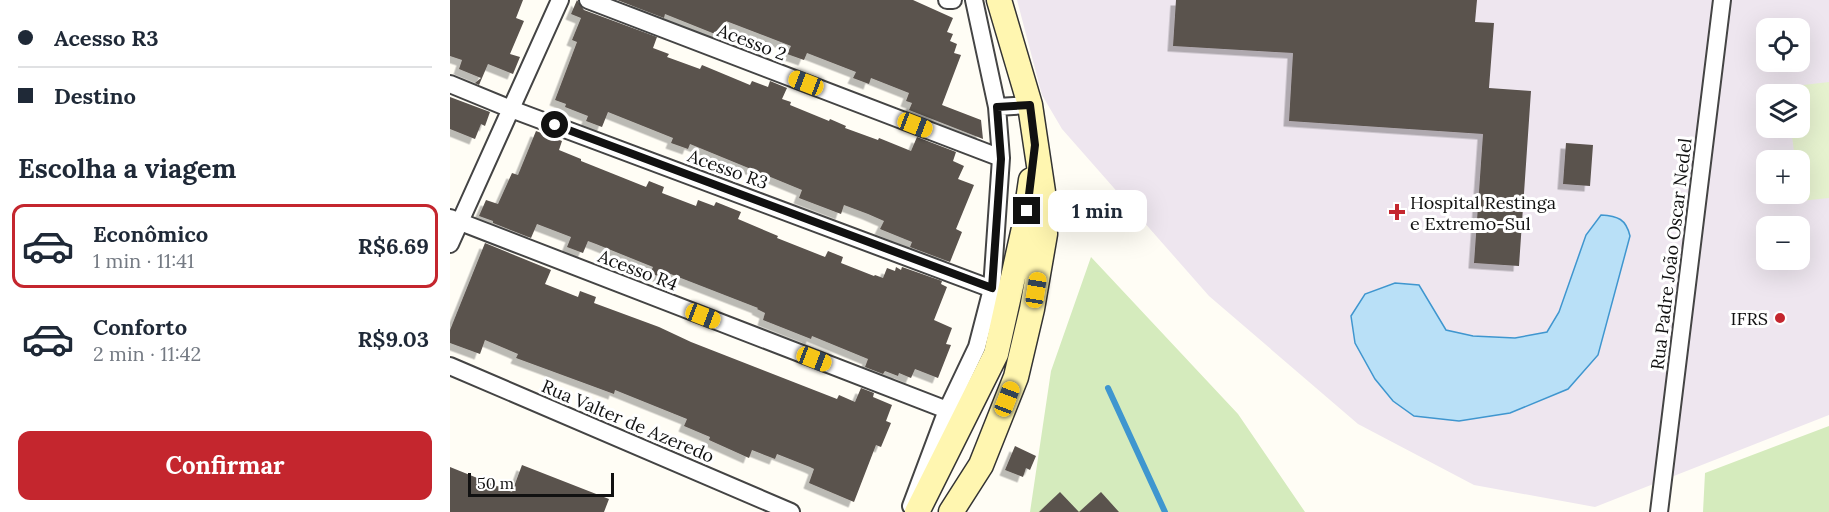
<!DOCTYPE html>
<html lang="pt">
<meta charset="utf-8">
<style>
body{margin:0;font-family:Lora,serif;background:#f6f6f7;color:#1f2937;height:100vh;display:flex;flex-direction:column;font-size:22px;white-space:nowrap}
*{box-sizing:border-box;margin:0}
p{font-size:20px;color:#747a83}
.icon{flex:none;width:33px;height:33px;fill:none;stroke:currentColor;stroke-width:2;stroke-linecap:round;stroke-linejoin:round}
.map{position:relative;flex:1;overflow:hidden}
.details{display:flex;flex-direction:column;background:#fff;width:450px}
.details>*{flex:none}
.top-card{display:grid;align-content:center;height:132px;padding:0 18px;background:#fff}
.tools{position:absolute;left:1306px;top:18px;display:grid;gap:12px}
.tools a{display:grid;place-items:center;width:54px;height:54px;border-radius:12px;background:#fff;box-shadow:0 6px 24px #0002;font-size:30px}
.scale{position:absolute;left:18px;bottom:15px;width:146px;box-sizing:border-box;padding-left:6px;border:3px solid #111;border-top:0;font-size:16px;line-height:21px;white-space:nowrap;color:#111;-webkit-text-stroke:4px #fff;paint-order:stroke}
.end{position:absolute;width:27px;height:27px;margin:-14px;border:8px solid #111;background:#fff;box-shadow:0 0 0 3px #fff}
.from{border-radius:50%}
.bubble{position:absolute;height:42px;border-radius:12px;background:#fff;box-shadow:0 6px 24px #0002;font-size:20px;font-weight:700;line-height:42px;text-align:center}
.car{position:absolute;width:18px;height:36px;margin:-18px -9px;border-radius:8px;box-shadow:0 0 4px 2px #0007;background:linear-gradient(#f5c518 24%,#345 0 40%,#f5c518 0 76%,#345 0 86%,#f5c518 0)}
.top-card b{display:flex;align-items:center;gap:21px;height:57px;font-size:22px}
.top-card b+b{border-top:2px solid #e0e1e3}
.top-card i{width:15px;height:15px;background:#1f2937}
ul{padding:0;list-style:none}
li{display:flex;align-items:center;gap:18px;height:84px;margin:0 12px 9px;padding:0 6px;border:3px solid transparent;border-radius:12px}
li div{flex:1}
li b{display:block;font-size:22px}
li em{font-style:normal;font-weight:700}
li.selected{border-color:#c4262e}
li>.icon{width:54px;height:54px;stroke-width:1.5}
h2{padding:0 18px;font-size:27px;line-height:72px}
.button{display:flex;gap:12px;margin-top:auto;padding:12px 18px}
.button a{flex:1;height:69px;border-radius:12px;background:#c4262e;color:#fff;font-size:24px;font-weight:700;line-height:69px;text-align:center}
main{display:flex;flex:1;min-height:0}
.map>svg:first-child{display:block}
.industrial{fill:#eee6ef;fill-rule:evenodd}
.green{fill:#d5ebbd}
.pitch{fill:#e6f2cf}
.water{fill:#b9e0f7;stroke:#3f96cf;stroke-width:1.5}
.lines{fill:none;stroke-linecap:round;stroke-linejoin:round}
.stream{stroke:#3f96cf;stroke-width:6}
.building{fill:#5a524d;filter:url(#shadow)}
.minor-casing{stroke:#444;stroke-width:20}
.secondary-casing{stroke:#333;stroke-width:27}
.minor{stroke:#fff;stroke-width:16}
.secondary{stroke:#fff6b0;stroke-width:24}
.route{stroke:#111;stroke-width:8}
.poi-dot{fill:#c4262e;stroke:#fff;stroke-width:2}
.labels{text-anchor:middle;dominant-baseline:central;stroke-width:6;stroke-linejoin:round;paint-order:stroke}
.street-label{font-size:18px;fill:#111;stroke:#fff}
.poi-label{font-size:18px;fill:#111;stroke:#fff;text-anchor:start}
</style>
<main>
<section class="details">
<div class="top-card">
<b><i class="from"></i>Acesso R3</b>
<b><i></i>Destino</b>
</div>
<h2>Escolha a viagem</h2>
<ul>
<li class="selected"><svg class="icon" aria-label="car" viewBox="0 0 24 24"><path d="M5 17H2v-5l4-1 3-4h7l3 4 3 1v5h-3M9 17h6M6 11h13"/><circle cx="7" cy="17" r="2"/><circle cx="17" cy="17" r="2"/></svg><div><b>Econômico</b><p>1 min · 11:41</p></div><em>R$6.69</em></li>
<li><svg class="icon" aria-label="car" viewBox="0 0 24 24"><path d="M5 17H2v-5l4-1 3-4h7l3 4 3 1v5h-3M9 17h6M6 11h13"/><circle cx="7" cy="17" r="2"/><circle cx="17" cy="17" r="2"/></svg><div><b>Conforto</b><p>2 min · 11:42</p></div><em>R$9.03</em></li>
</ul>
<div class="button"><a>Confirmar</a></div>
</section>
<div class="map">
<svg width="1379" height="512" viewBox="0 0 1379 512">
<defs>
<filter id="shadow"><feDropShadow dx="-5.5" dy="5.5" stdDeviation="0" flood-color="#0004"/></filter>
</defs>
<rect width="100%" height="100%" fill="#fffdf5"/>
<path class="industrial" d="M567 0H1379V415L1145 507 1024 485 908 424 759 296 612 129 592 95ZM1317 28H1350V62H1317ZM1317 94H1350V128H1317ZM1317 160H1350V194H1317ZM1317 226H1350V260H1317Z"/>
<path class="green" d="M641 257 788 414 855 512H580L601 371Z
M1379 426V512H1253L1255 473Z"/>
<path class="pitch" d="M1379 82V198L1350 201V160H1345L1341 128H1350V94H1337L1336 87Z"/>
<path class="water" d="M1151 215C1168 216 1176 219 1180 236L1148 355 1118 389 1060 413 1009 421 964 416 943 401 925 379 905 343 901 316 915 294 945 283 969 285 996 330 1023 336 1065 338 1097 332 1109 312 1136 235Z"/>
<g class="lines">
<path class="stream" d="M658 388 715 512"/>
</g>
<path class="building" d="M0 0H73L66 18 74 21 60 54 70 57 63 74 38 64 29 85 25 83 31 78 9 69 12 60 0 56Z
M127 0 134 10 207 37 203 48 219 54 217 57 250 69 252 65 300 85 302 81 318 87 320 81 337 88 332 99 341 102 340 105 379 121 380 119 396 126 395 128 428 140 429 138 461 151 467 137 506 152 503 161 514 166 508 179 524 185 506 229 512 232 500 262 460 247 462 242 430 229 434 221 418 214 394 205 391 214 349 198 352 190 240 144 238 149 221 143 223 138 158 112 152 127 136 121 138 116 115 107 116 104 105 100 127 42 122 40 131 18 121 14Z
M167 0H463L503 18 497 32 503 34 500 41 507 44 504 53 511 55 492 105 531 120 533 139 459 110 462 103 456 101 459 93 421 78 419 84 403 78 406 72 357 53 354 60 337 54 341 46 276 21 270 36 215 14 214 18Z
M726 0H1027L1025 22 1044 23 1039 88 1081 91 1069 266 1024 263 1033 134 839 121 843 53 723 46Z
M0 97 40 112 35 126 31 124 25 139 0 129Z
M86 131 112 141 109 150 131 159V161L196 187 199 181 214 187 212 193 246 206 248 200 264 206 266 202 291 212 288 219 328 236 327 238 375 257 378 251 393 257 391 263 424 276 425 275 433 278 437 268 445 271 446 267 451 270 452 267 492 281 491 284 497 287 484 320 502 328 496 344 501 345 488 378 465 369 461 378 449 373 448 376 435 371 433 374 415 367 418 359 362 336 361 339 313 320 315 313 307 309 308 308 218 273 216 279 200 273 203 267 146 244 138 241 133 253 117 247 121 237 87 224 81 238 43 223V221L29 216 36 200 48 204 62 173 68 175Z
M1116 143 1143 145 1140 186 1113 184Z
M35 243 101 270 95 284 128 297 130 291 146 297 144 303 209 327 241 342 387 399 389 395 405 402 411 388 424 393 423 397 442 405 436 421 441 423 431 447 426 445 404 502 359 483 364 469 360 467 327 454 325 459 302 450 299 458 259 440 260 437 234 426 237 419 165 390 164 394 66 358 68 354 35 340 30 354 0 343V330Z
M565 446 586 456 580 470 576 468 573 477 555 470Z
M72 465 159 499 154 512H0V467L62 492Z
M610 492 629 512 651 492 669 512H589Z"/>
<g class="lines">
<defs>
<path id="minor" d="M138 0 551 158
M497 0H503
M0 84 61 109 542 289
M547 107 580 105
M0 218 497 410
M0 244 110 0
M0 366 341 512
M461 506 497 410 527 347 542 289 551 158 547 107 524 0
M1209 512 1272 0"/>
<path id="secondary" d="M467 512 546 354 574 228 581 180
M501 512 531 465 566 377 582 309 595 234 593 192 580 105 549 0"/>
</defs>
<use href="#minor" class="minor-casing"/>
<use href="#secondary" class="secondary-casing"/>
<use href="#minor" class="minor"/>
<use href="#secondary" class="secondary"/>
</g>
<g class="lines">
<path class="route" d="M105 125 542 288 551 159 547 107 580 105 585 145 577 211"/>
</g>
<g class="poi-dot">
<path d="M944 203h6v6h6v6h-6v6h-6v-6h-6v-6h6z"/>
<circle cx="1330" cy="318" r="6"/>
</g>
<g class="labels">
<g class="street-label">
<text transform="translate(302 42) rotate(21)">Acesso 2</text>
<text transform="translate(278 169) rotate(20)">Acesso R3</text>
<text transform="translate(1221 254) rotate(-83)">Rua Padre João Oscar Nedel</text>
<text transform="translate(188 270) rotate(21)">Acesso R4</text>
<text transform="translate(178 421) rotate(23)">Rua Valter de Azeredo</text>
</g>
<g class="poi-label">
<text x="960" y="202">Hospital Restinga<tspan x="960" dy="21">e Extremo-Sul</tspan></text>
<text x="1318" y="318" text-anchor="end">IFRS</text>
</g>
</g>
</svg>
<div class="tools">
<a><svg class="icon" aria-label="locate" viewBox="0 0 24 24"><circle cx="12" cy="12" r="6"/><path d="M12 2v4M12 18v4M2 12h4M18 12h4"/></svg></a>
<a><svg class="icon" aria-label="layers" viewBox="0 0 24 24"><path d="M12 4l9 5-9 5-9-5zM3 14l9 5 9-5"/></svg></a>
<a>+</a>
<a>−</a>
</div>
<div class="scale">50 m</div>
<i class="end from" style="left:105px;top:125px"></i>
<i class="end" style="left:577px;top:211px"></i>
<div class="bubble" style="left:598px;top:190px;width:99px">1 min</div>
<i class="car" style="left:356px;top:83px;rotate:291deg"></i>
<i class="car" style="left:465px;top:125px;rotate:111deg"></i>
<i class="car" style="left:586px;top:290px;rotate:9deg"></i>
<i class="car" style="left:253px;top:316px;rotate:111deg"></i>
<i class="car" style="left:364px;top:359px;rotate:111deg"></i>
<i class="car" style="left:557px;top:399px;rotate:21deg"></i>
</div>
</main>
